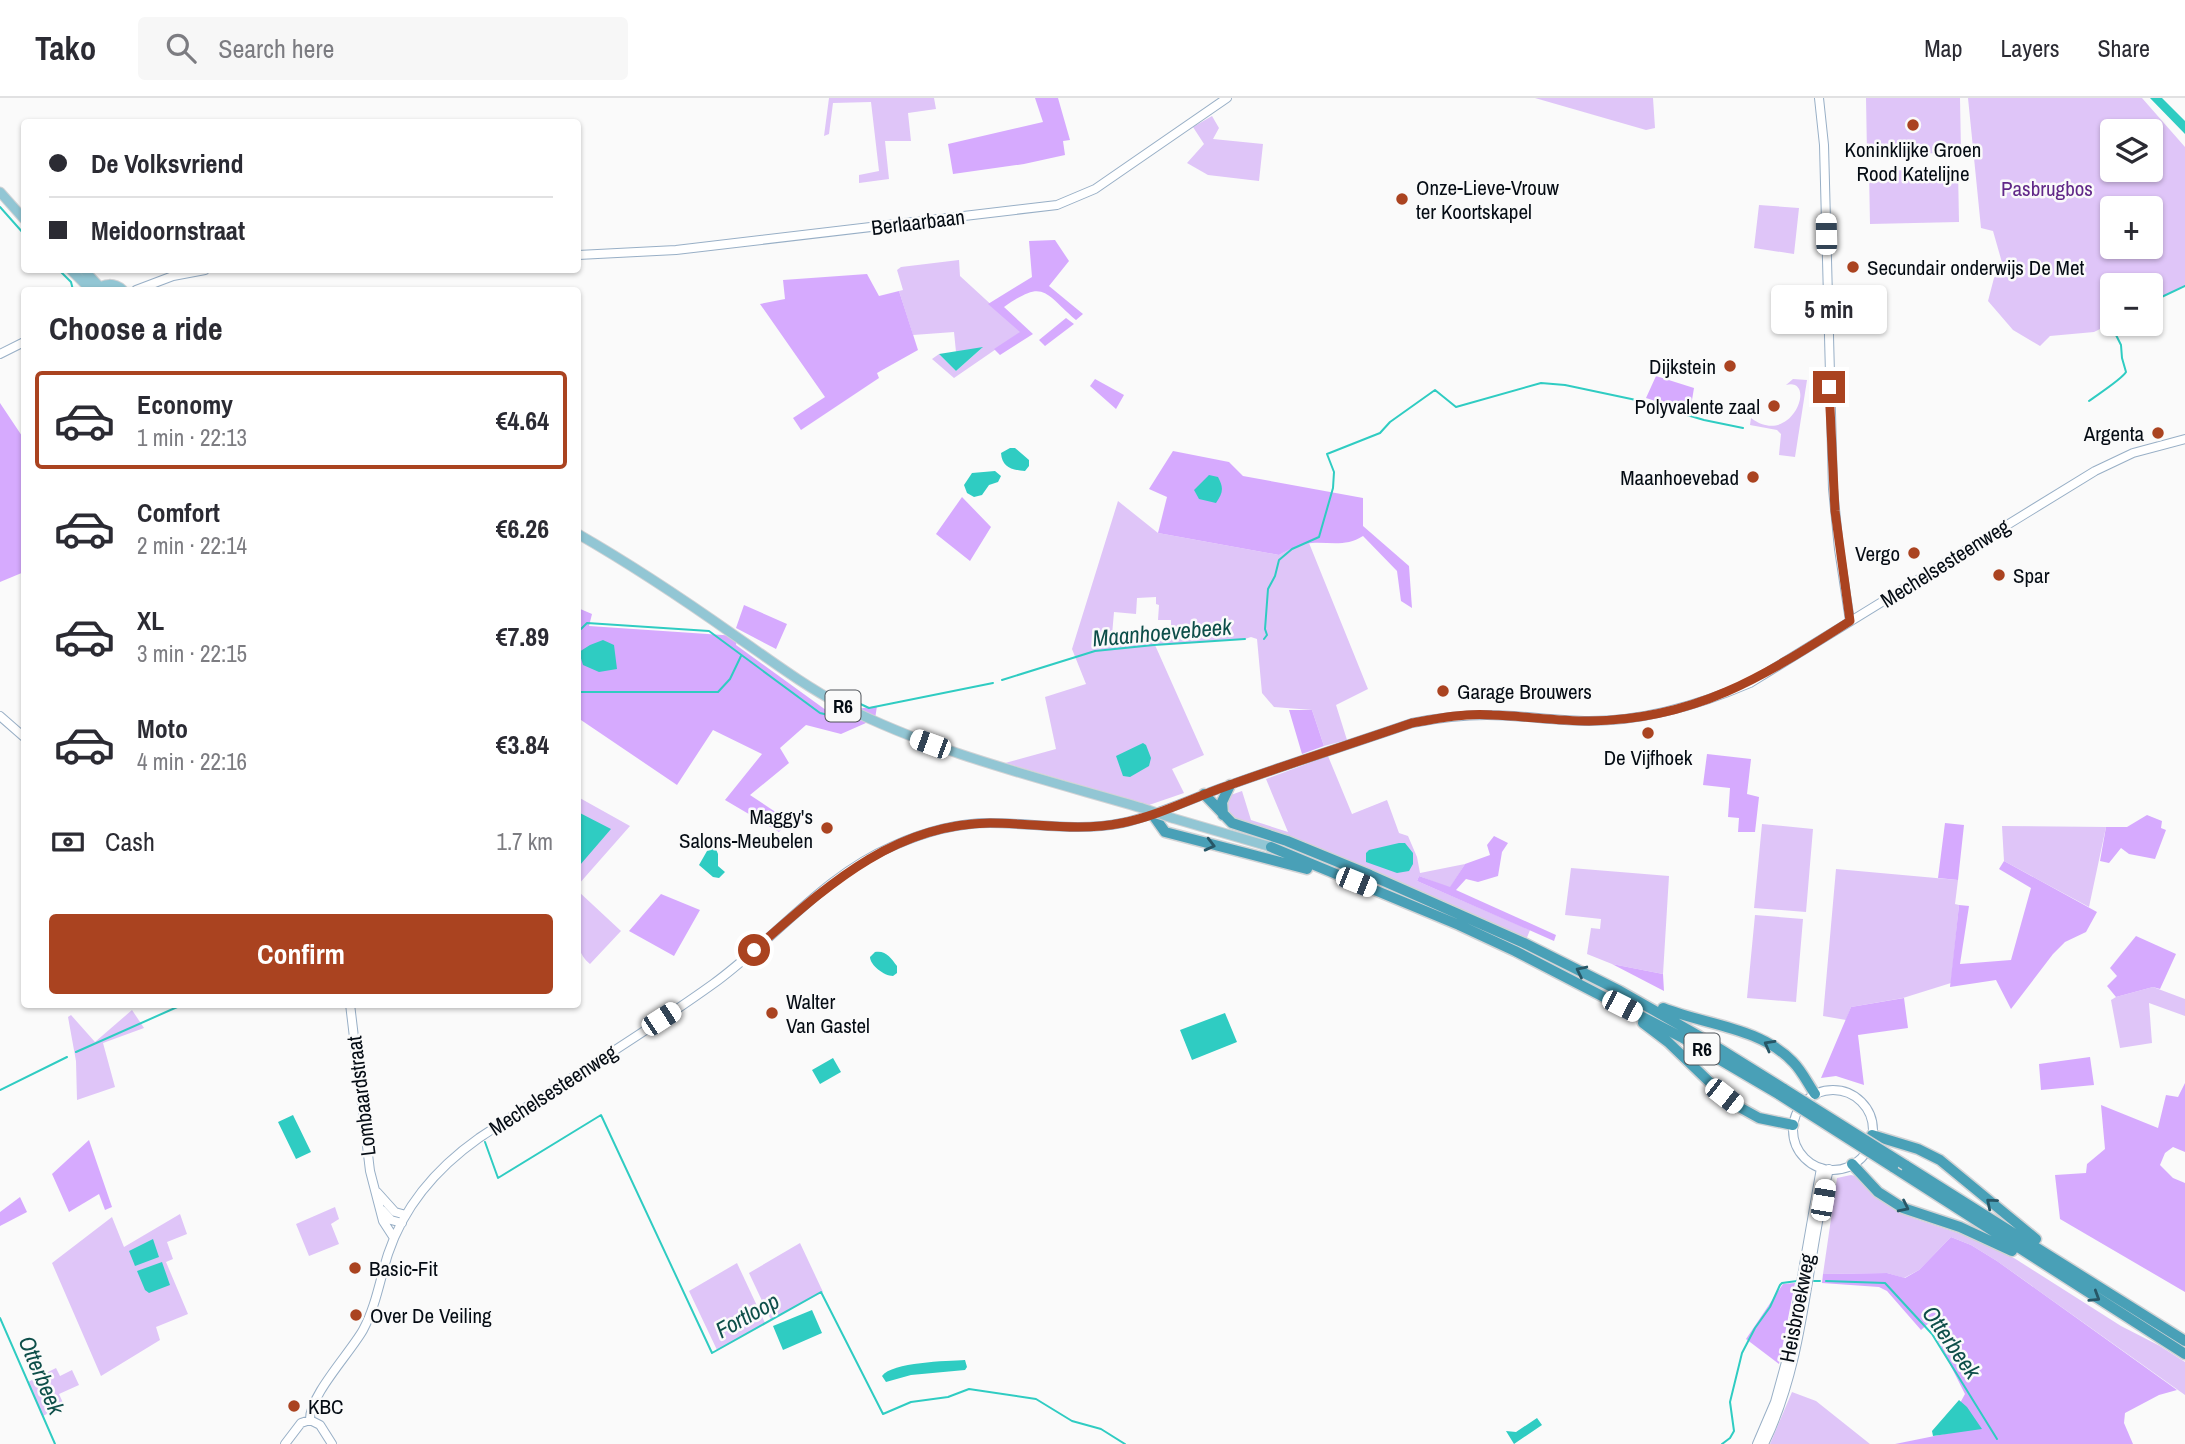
<!DOCTYPE html>
<meta charset="utf-8">
<style>
body{margin:0;font-family:"Archivo Narrow",sans-serif;background:#f7f7f7;color:#2b2b33;height:100vh;display:flex;flex-direction:column;font-size:26px;white-space:nowrap}
*{box-sizing:border-box;margin:0}
p{font-size:23px;color:#7c7c81}
.icon{flex:none;width:38px;height:38px;fill:none;stroke:currentColor;stroke-width:2;stroke-linecap:round;stroke-linejoin:round}
.map{position:relative;flex:1;overflow:hidden}
.sheet{position:absolute;left:21px;top:189px;width:560px;height:721px;display:flex;flex-direction:column;background:#fff;border-radius:7px;box-shadow:0 2px 5px #0004}
.sheet>*{flex:none}
.guide{position:absolute;left:21px;top:21px;width:560px;height:154px;border-radius:7px;box-shadow:0 2px 5px #0004;display:grid;align-content:center;height:154px;padding:0 28px;background:#fff}
.tools{position:absolute;left:2100px;top:21px;display:grid;gap:14px}
.tools a{display:grid;place-items:center;width:63px;height:63px;border-radius:7px;background:#fff;box-shadow:0 2px 5px #0004;font-size:35px}
.end{position:absolute;width:32px;height:32px;margin:-16px;border:9px solid #aa4320;background:#fff;box-shadow:0 0 0 4px #fff}
.from{border-radius:50%}
.bubble{position:absolute;height:49px;border-radius:7px;background:#fff;box-shadow:0 2px 5px #0004;font-size:23px;font-weight:800;line-height:49px;text-align:center}
.car{position:absolute;width:21px;height:42px;margin:-21px -10px;border-radius:9px;box-shadow:0 0 5px 2px #0007;background:linear-gradient(#fff 24%,#345 0 40%,#fff 0 76%,#345 0 86%,#fff 0)}
.guide b{display:flex;align-items:center;gap:24px;height:66px;font-size:26px}
.guide b+b{border-top:2px solid #e1e1e2}
.guide i{width:18px;height:18px;background:#2b2b33}
ul{padding:0;list-style:none}
li{display:flex;align-items:center;gap:21px;height:98px;margin:0 14px 10px;padding:0 14px;border:4px solid transparent;border-radius:7px}
li div{flex:1}
li b{display:block;font-size:26px}
li em{font-style:normal;font-weight:800}
li.active{border-color:#aa4320}
li>.icon{width:63px;height:63px;stroke-width:1.5}
h2{padding:0 28px;font-size:32px;line-height:84px}
.pay{display:flex;align-items:center;gap:18px;height:77px;padding:0 28px;font-size:26px}
.pay p{margin-inline-start:auto}
.primary-button{display:flex;gap:14px;margin-top:auto;padding:14px 28px}
.primary-button a{flex:1;height:80px;border-radius:7px;background:#aa4320;color:#fff;font-size:28px;font-weight:800;line-height:80px;text-align:center}
header{display:flex;align-items:center;gap:42px;box-sizing:border-box;height:98px;padding:0 35px;background:#fff;border-bottom:2px solid #e1e1e2}
header strong{font-size:33px}
nav{display:flex;gap:38px;margin-inline-start:auto;font-size:24px}
.search{width:490px;height:63px;background:#f7f7f7;display:flex;align-items:center;gap:18px;box-sizing:border-box;padding:0 24px;border-radius:7px;color:#7c7c81;font-size:26px}
.map>svg:first-child{display:block}
.green{fill:#dfc5f8;fill-rule:evenodd}
.forest{fill:#d6aafe}
.water{fill:#2fccc2}
.lines{fill:none;stroke-linecap:round;stroke-linejoin:round}
.stream{stroke:#2fccc2;stroke-width:2}
.secondary-casing{stroke:#98afc6;stroke-width:10}
.primary-casing{stroke:#d2d3d5;stroke-width:11}
.highway-casing{stroke:#d2d3d5;stroke-width:13}
.secondary{stroke:#fff;stroke-width:8}
.primary{stroke:#92c6d4;stroke-width:9}
.highway{stroke:#49a0b7;stroke-width:10}
.primary-bridge-casing{stroke:#d2d3d5;stroke-width:11;stroke-linecap:butt}
.highway-bridge-casing{stroke:#d2d3d5;stroke-width:13;stroke-linecap:butt}
.primary-bridge{stroke:#92c6d4;stroke-width:9}
.highway-bridge{stroke:#49a0b7;stroke-width:10}
.oneway{stroke:#275666}
.route{stroke:#aa4320;stroke-width:9}
.poi-dot{fill:#aa4320;stroke:#fafafa;stroke-width:2.5}
.labels{text-anchor:middle;dominant-baseline:central;stroke-width:5;stroke-linejoin:round;paint-order:stroke}
.shield{fill:#fafafa;stroke:#4e5359;stroke-width:2}
.shield-label{font-size:19px;font-weight:bold;fill:#050c14}
.poi-label{font-size:21px;fill:#050c14;stroke:#fafafa;text-anchor:start}
.park-label{font-size:21px;fill:#612888;stroke:#fafafa}
.street-label{font-size:21px;fill:#050c14;stroke:#fafafa}
.water-label{font-size:23px;font-style:italic;fill:#0d4e49;stroke:#fafafa}
</style>
<header>
<strong>Tako</strong>
<div class="search"><svg class="icon" aria-label="search" viewBox="0 0 24 24"><circle cx="10" cy="10" r="6"/><path d="M15 15l6 6"/></svg>Search here</div>
<nav><a>Map</a><a>Layers</a><a>Share</a></nav>
</header>
<div class="map">
<svg width="2185" height="1346" viewBox="0 0 2185 1346">
<rect width="100%" height="100%" fill="#fafafa"/>
<path class="green" d="M829 0H934L936 11 908 15 911 43H885L889 81 859 85V77L879 73 871 4 833 5 829 36 824 38Z
M1535 0H1653L1655 30 1646 32Z
M1866 0H1960L1961 55 1867 56Z
M1968 0H2142L2185 49V187L2151 205V187H2112V225L2094 234 2050 238 2040 248 2013 232 1988 203 1994 180 2003 168 1993 133 1981 130ZM2112 33H2151V72H2112ZM2151 110V149H2112V110Z
M1212 18 1219 30 1213 41 1263 46 1259 83 1208 77 1187 65 1204 46 1193 29Z
M1958 71 1959 124 1870 126 1869 73Z
M1759 107 1799 110 1794 156 1754 150Z
M959 162 960 178 1021 234 954 280 932 261 939 256 956 273 982 250 956 254 954 234 913 237 899 193 903 192 897 172 901 169Z
M1793 281 1807 282 1795 359 1779 357 1781 336 1777 332 1750 327 1751 320C1792 351 1818 279 1786 287Z
M1118 403 1158 435 1279 457 1293 449 1309 445 1368 591 1336 607 1347 642 1324 648 1312 612 1274 609 1262 595 1257 541 1251 539 1245 541 1155 547 1204 657 1172 671 1184 695 1149 707 1005 665 1056 651 1045 599 1086 586 1072 551ZM1156 499V506L1159 507 1158 522H1171V532L1112 537 1114 514 1136 516 1137 500Z
M1328 658 1352 716 1387 702 1399 735 1408 738 1417 759 1420 775 1465 766 1450 790 1419 778 1417 783 1530 832 1526 842 1227 717 1228 698 1242 693 1251 722 1288 734 1266 681Z
M578 699 630 728 578 787Z
M1762 726 1813 731 1806 814 1754 810Z
M2002 728 2106 729 2089 809 2004 763Z
M1571 770 1669 778 1663 876 1612 866 1587 856 1591 830 1600 831 1601 821 1565 817Z
M1836 771 1958 782 1955 806 1959 807 1951 885 1903 900 1851 909 1846 922 1823 918Z
M578 793 621 833 590 866C570 851 577 815 578 793Z
M1755 817 1803 821 1796 904 1747 900Z
M2153 889 2185 901V918L2149 905 2152 945 2120 950 2111 902 2116 899Z
M132 912 144 930 103 945 115 989 77 1002 76 963 68 919 71 917 95 944Z
M1851 1077 1856 1078 1875 1098 1892 1110 1913 1120 1973 1140 2014 1160 2121 1228 2160 1248 2185 1264V1297L1997 1163 1971 1147 1951 1139 1919 1172 1904 1180 1887 1175 1823 1176 1837 1080Z
M335 1109 339 1121 331 1126 339 1146 309 1158 296 1126Z
M180 1116 187 1136 167 1144 173 1161 166 1164 188 1216 156 1229 160 1242 101 1278 52 1165 112 1119 124 1149Z
M800 1145 823 1194 771 1222 749 1175Z
M737 1165 765 1225 717 1252 689 1193Z
M56 1270 60 1278 72 1272 79 1287 59 1296 64 1307 43 1318 28 1284Z
M1792 1294 1816 1303 1870 1346H1770Z"/>
<path class="forest" d="M1035 0H1058L1070 42 1063 43 1065 57 1024 66 953 76 948 46 1043 24Z
M1055 142 1069 163 1049 188 1083 216 1076 222C1043 193 1044 181 1004 209L1033 236 1000 257 994 251 1020 234 988 206 1032 179 1029 143Z
M867 176 879 198 899 193 918 252 877 275 879 280 801 332 793 320 825 299 760 206 785 201 783 182Z
M1066 220 1074 226 1045 248 1039 242Z
M1656 278 1694 290 1690 314 1646 300Z
M1095 281 1124 297 1116 311 1090 288Z
M0 305 24 341V474L0 484Z
M1173 353 1229 364 1243 378 1363 400V428L1409 468 1412 510 1401 503 1397 473 1363 438C1346 449 1331 444 1312 445 1299 446 1290 451 1279 457L1158 435 1167 399 1149 391Z
M962 399 991 429 970 463 936 436Z
M744 507 787 526 776 551 736 530Z
M578 510 592 516 589 528 737 538 736 547 830 615 877 608 875 621 841 636 806 627 780 650 789 665 750 697 789 723 779 734 725 702 762 656 713 632 677 687 578 620Z
M1289 612H1312L1324 648 1302 656Z
M1707 656 1751 661 1747 696 1759 699 1755 734H1738L1739 720 1728 719 1730 690 1703 687Z
M2147 717 2162 723 2161 730 2166 732 2155 761 2129 756 2121 750 2109 765 2100 763 2106 729H2127Z
M1945 725 1964 727 1958 782 1938 780Z
M1494 738 1508 745 1502 754 1498 778 1478 784 1466 781 1456 792 1556 837 1554 843 1417 783 1419 778 1450 789 1465 766 1490 757 1487 747Z
M2004 763 2097 814 2086 834 2065 844 2053 856 2011 911 1996 882 1950 889 1959 807 1969 808 1960 866 2011 862 2031 790 1999 771Z
M661 796 700 812 674 858 629 833Z
M2136 838 2176 856 2160 891 2153 889 2116 899 2107 888 2117 878 2110 870Z
M1612 866 1663 876 1664 893Z
M1904 900 1908 930 1858 937 1864 987 1836 978 1821 980 1851 909Z
M2090 959 2094 987 2041 992 2039 966Z
M2185 985V1054L2173 1049 2165 1055 2160 1067 2173 1080 2185 1085V1194L2060 1121 2055 1077 2086 1075 2087 1066 2105 1051 2101 1007 2158 1030 2166 997 2178 999Z
M89 1042 112 1109 105 1112 99 1096 69 1114 52 1076Z
M20 1099 27 1114 0 1128V1114Z
M1951 1139 1971 1147 1997 1163 2177 1292 2159 1297 2125 1315 2124 1325 2133 1346H1895L1974 1330 1960 1305 1965 1296 1929 1225 1921 1232 1887 1193 1879 1189 1822 1185 1823 1176 1887 1175 1905 1180 1919 1172Z
M1795 1185 1779 1266 1746 1241 1783 1186Z"/>
<path class="water" d="M2150 0H2162L2185 23V36Z
M983 249 956 273 939 256Z
M1010 350H1015L1029 362V368L1025 373C1011 372 1002 369 1001 355Z
M995 373 1001 378 998 384 989 387 982 397 974 399 967 395 964 387 972 375Z
M1209 377 1218 379C1224 390 1223 395 1216 405L1199 401 1194 392Z
M603 542 614 547 617 571 599 574 583 567 579 554 590 547Z
M1143 645 1146 647 1151 660 1149 668 1130 679 1123 678 1116 658Z
M578 714 611 731 580 767 578 766Z
M1399 745H1405L1413 755V766L1409 773 1397 775 1366 764V755L1369 752Z
M715 749 718 756V768L725 774 719 780 713 779 699 767 707 753Z
M875 854C886 852 891 860 897 868V875L893 878C884 878 870 867 870 859Z
M1225 915 1237 944 1192 962 1180 932Z
M833 960 841 974 820 986 812 972Z
M293 1017 311 1054 296 1061 278 1024Z
M153 1141 159 1159 135 1168 129 1153Z
M162 1164 170 1187 149 1195 145 1192 137 1173Z
M812 1212 822 1235 783 1252 773 1228Z
M965 1262 967 1269 965 1272 911 1277 886 1284 882 1278C892 1264 947 1263 965 1262Z
M1959 1302 1967 1309 1982 1331 1933 1338 1932 1333Z
M1537 1320 1542 1327 1514 1346 1506 1333 1516 1334Z"/>
<g class="lines">
<path class="stream" d="M0 109 24 136
M59 172 71 184 73 192
M2151 204 2185 188
M2089 303C2097 297 2122 281 2126 274L2122 260 2121 247 2109 223 2112 222
M578 531H581L587 525 709 533 820 615 845 621 848 616
M1264 541 1267 537 1265 531 1268 491 1275 478 1279 462 1292 451 1319 439 1333 390 1334 374 1327 356 1380 335 1390 324 1435 292 1456 309 1541 285 1565 287 1636 302 1704 322 1743 330
M1002 582 1095 553 1154 547 1245 541
M578 594H718L730 581 741 558
M852 607 854 603 869 610 993 585
M76 954 184 906
M0 992 67 959
M485 1044 498 1080 601 1017 712 1255 821 1194 883 1316 911 1304 948 1299 969 1291 1036 1301 1072 1323 1101 1331 1125 1346
M1814 1183H1820
M1826 1183 1885 1185 1932 1236 1997 1341
M0 1220 55 1346
M1722 1346 1730 1340 1734 1333 1730 1304 1742 1255 1755 1230 1770 1209 1780 1187 1782 1185 1797 1183"/>
<defs>
<path id="secondary" d="M1819 0 1824 47 1833 391 1839 451 1850 523
M578 157 676 152 1057 107 1095 91 1227 0
M136 192 173 178 205 172
M0 256 24 244
M0 618 24 639
M350 906 370 1073 383 1123 394 1140
M1793 1032a40 40 0 1 1 80 0a40 40 0 1 1-80 0Z
M377 1094 395 1114 406 1117
M382 1112 391 1122 402 1125
M310 1322C309 1298 350 1255 363 1232 376 1208 380 1181 388 1156 404 1108 438 1069 479 1040 557 988 638 940 713 886 774 842 823 778 893 748 924 734 956 725 990 725 1034 725 1079 734 1122 725 1158 717 1192 700 1227 688 1288 666 1351 646 1412 625 1437 620 1462 617 1487 617 1521 617 1555 623 1589 623 1646 623 1699 607 1750 585L2095 373 2133 355 2185 341
M310 1322 320 1327 332 1346
M285 1346 301 1325 310 1322
M1757 1346 1775 1304 1789 1253 1821 1070
M1764 1346C1806 1260 1806 1162 1829 1071"/>
<path id="primary" d="M0 94 24 121
M71 172 91 192
M84 172 100 189
M96 192C104 185 114 184 123 192
M578 436C632 467 683 501 734 537 769 561 803 587 841 607 935 655 1040 680 1142 710
M1172 720 1271 749"/>
<path id="highway" d="M1204 696 1232 725 1287 743 1370 777 1524 845 1620 893 1699 938 1784 991
M1153 717 1165 734 1307 771
M1223 717 1222 704 1230 687
M1271 749 1459 827 1515 853 1681 939 1780 997
M1663 910C1705 927 1760 929 1793 964 1802 973 1808 986 1815 996
M1643 925 1668 944 1724 998 1741 1010 1759 1020 1793 1027
M1872 1037 1918 1051 1940 1062 2036 1141
M1852 1066 1878 1094 1903 1110 1960 1129 2012 1153
M1905 1067 2185 1243
M1893 1069 2185 1256"/>
</defs>
<use href="#secondary" class="secondary-casing"/>
<use href="#primary" class="primary-casing"/>
<use href="#highway" class="highway-casing"/>
<use href="#secondary" class="secondary"/>
<use href="#primary" class="primary"/>
<use href="#highway" class="highway"/>
<defs>
<path id="primary-bridge" d="M1142 710 1172 720"/>
<path id="highway-bridge" d="M1784 991 1905 1067
M1780 997 1893 1069"/>
</defs>
<use href="#primary-bridge" class="primary-bridge-casing"/>
<use href="#highway-bridge" class="highway-bridge-casing"/>
<use href="#primary-bridge" class="primary-bridge"/>
<use href="#highway-bridge" class="highway-bridge"/>
</g>
<defs><path id="oneway-chevron" d="M-2-3.5L2.5 0L-2 3.5" fill="none" stroke-width="1.6" stroke-linecap="round" stroke-linejoin="round" transform="scale(1.75)"/></defs>
<g class="oneway">
<use href="#oneway-chevron" transform="translate(1210 747) rotate(14)"/>
<use href="#oneway-chevron" transform="translate(1581 873) rotate(-154)"/>
<use href="#oneway-chevron" transform="translate(1769 947) rotate(-151)"/>
<use href="#oneway-chevron" transform="translate(1991 1105) rotate(-140)"/>
<use href="#oneway-chevron" transform="translate(1904 1109) rotate(26)"/>
<use href="#oneway-chevron" transform="translate(2095 1199) rotate(32)"/>
</g>
<g class="lines">
<path class="route" d="M754 852C824 791 891 726 990 725 1034 725 1078 734 1122 725 1158 718 1192 700 1227 688 1288 666 1351 646 1412 625 1439 620 1465 615 1492 617 1524 618 1556 623 1589 623 1696 622 1764 578 1850 523L1835 413 1829 289"/>
</g>
<g class="poi-dot">
<circle cx="1913" cy="27" r="7"/>
<circle cx="1402" cy="101" r="7"/>
<circle cx="1853" cy="169" r="7"/>
<circle cx="1730" cy="268" r="7"/>
<circle cx="1774" cy="308" r="7"/>
<circle cx="2158" cy="335" r="7"/>
<circle cx="1753" cy="379" r="7"/>
<circle cx="1914" cy="455" r="7"/>
<circle cx="1999" cy="477" r="7"/>
<circle cx="1443" cy="593" r="7"/>
<circle cx="1648" cy="635" r="7"/>
<circle cx="827" cy="730" r="7"/>
<circle cx="772" cy="915" r="7"/>
<circle cx="355" cy="1170" r="7"/>
<circle cx="356" cy="1217" r="7"/>
<circle cx="294" cy="1308" r="7"/>
</g>
<g class="labels">
<g class="shield">
<rect x="825.5" y="592.5" width="35" height="31" rx="5"/>
<rect x="1684.5" y="935.5" width="35" height="31" rx="5"/>
</g>
<g class="shield-label">
<text x="843" y="608">R6</text>
<text x="1702" y="951">R6</text>
</g>
<g class="poi-label">
<text x="1913" y="51" text-anchor="middle">Koninklijke Groen<tspan x="1913" dy="24">Rood Katelijne</tspan></text>
<text x="1416" y="89">Onze-Lieve-Vrouw<tspan x="1416" dy="24">ter Koortskapel</tspan></text>
<text x="1867" y="169">Secundair onderwijs De Met</text>
<text x="1716" y="268" text-anchor="end">Dijkstein</text>
<text x="1760" y="308" text-anchor="end">Polyvalente zaal</text>
<text x="2144" y="335" text-anchor="end">Argenta</text>
<text x="1739" y="379" text-anchor="end">Maanhoevebad</text>
<text x="1900" y="455" text-anchor="end">Vergo</text>
<text x="2013" y="477">Spar</text>
<text x="1457" y="593">Garage Brouwers</text>
<text x="1648" y="659" text-anchor="middle">De Vijfhoek</text>
<text x="813" y="718" text-anchor="end">Maggy's<tspan x="813" dy="24">Salons-Meubelen</tspan></text>
<text x="786" y="903">Walter<tspan x="786" dy="24">Van Gastel</tspan></text>
<text x="369" y="1170">Basic-Fit</text>
<text x="370" y="1217">Over De Veiling</text>
<text x="308" y="1308">KBC</text>
</g>
<g class="park-label">
<text x="2047" y="90">Pasbrugbos</text>
</g>
<g class="street-label">
<text transform="translate(918 124) rotate(-7)">Berlaarbaan</text>
<text transform="translate(1945 465) rotate(-32)">Mechelsesteenweg</text>
<text transform="translate(553 992) rotate(-33)">Mechelsesteenweg</text>
<text transform="translate(361 998) rotate(-97)">Lombaardstraat</text>
<text transform="translate(1797 1210) rotate(-79)">Heisbroekweg</text>
</g>
<g class="water-label">
<text transform="translate(1162 534) rotate(-5)">Maanhoevebeek</text>
<text transform="translate(747 1217) rotate(-29)">Fortloop</text>
<text transform="translate(1952 1244) rotate(55)">Otterbeek</text>
<text transform="translate(42 1277) rotate(67)">Otterbeek</text>
</g>
</g>
</svg>
<div class="tools">
<a><svg class="icon" aria-label="layers" viewBox="0 0 24 24"><path d="M12 4l9 5-9 5-9-5zM3 14l9 5 9-5"/></svg></a>
<a>+</a>
<a>−</a>
</div>
<i class="end from" style="left:754px;top:852px"></i>
<i class="end" style="left:1829px;top:289px"></i>
<div class="bubble" style="left:1771px;top:187px;width:116px">5 min</div>
<i class="car" style="left:1826px;top:136px;rotate:359deg"></i>
<i class="car" style="left:930px;top:646px;rotate:290deg"></i>
<i class="car" style="left:1356px;top:784px;rotate:112deg"></i>
<i class="car" style="left:1622px;top:908px;rotate:117deg"></i>
<i class="car" style="left:661px;top:921px;rotate:57deg"></i>
<i class="car" style="left:1724px;top:998px;rotate:128deg"></i>
<i class="car" style="left:1823px;top:1102px;rotate:10deg"></i>
<div class="guide">
<b><i class="from"></i>De Volksvriend</b>
<b><i></i>Meidoornstraat</b>
</div>
<section class="sheet">
<h2>Choose a ride</h2>
<ul>
<li class="active"><svg class="icon" aria-label="car" viewBox="0 0 24 24"><path d="M5 17H2v-5l4-1 3-4h7l3 4 3 1v5h-3M9 17h6M6 11h13"/><circle cx="7" cy="17" r="2"/><circle cx="17" cy="17" r="2"/></svg><div><b>Economy</b><p>1 min · 22:13</p></div><em>€4.64</em></li>
<li><svg class="icon" aria-label="car" viewBox="0 0 24 24"><path d="M5 17H2v-5l4-1 3-4h7l3 4 3 1v5h-3M9 17h6M6 11h13"/><circle cx="7" cy="17" r="2"/><circle cx="17" cy="17" r="2"/></svg><div><b>Comfort</b><p>2 min · 22:14</p></div><em>€6.26</em></li>
<li><svg class="icon" aria-label="car" viewBox="0 0 24 24"><path d="M5 17H2v-5l4-1 3-4h7l3 4 3 1v5h-3M9 17h6M6 11h13"/><circle cx="7" cy="17" r="2"/><circle cx="17" cy="17" r="2"/></svg><div><b>XL</b><p>3 min · 22:15</p></div><em>€7.89</em></li>
<li><svg class="icon" aria-label="car" viewBox="0 0 24 24"><path d="M5 17H2v-5l4-1 3-4h7l3 4 3 1v5h-3M9 17h6M6 11h13"/><circle cx="7" cy="17" r="2"/><circle cx="17" cy="17" r="2"/></svg><div><b>Moto</b><p>4 min · 22:16</p></div><em>€3.84</em></li>
</ul>
<div class="pay"><svg class="icon" aria-label="cash" viewBox="0 0 24 24"><path d="M3 7h18v10H3z"/><circle cx="12" cy="12" r="2"/></svg>Cash<p>1.7 km</p></div>
<div class="primary-button"><a>Confirm</a></div>
</section>
</div>
